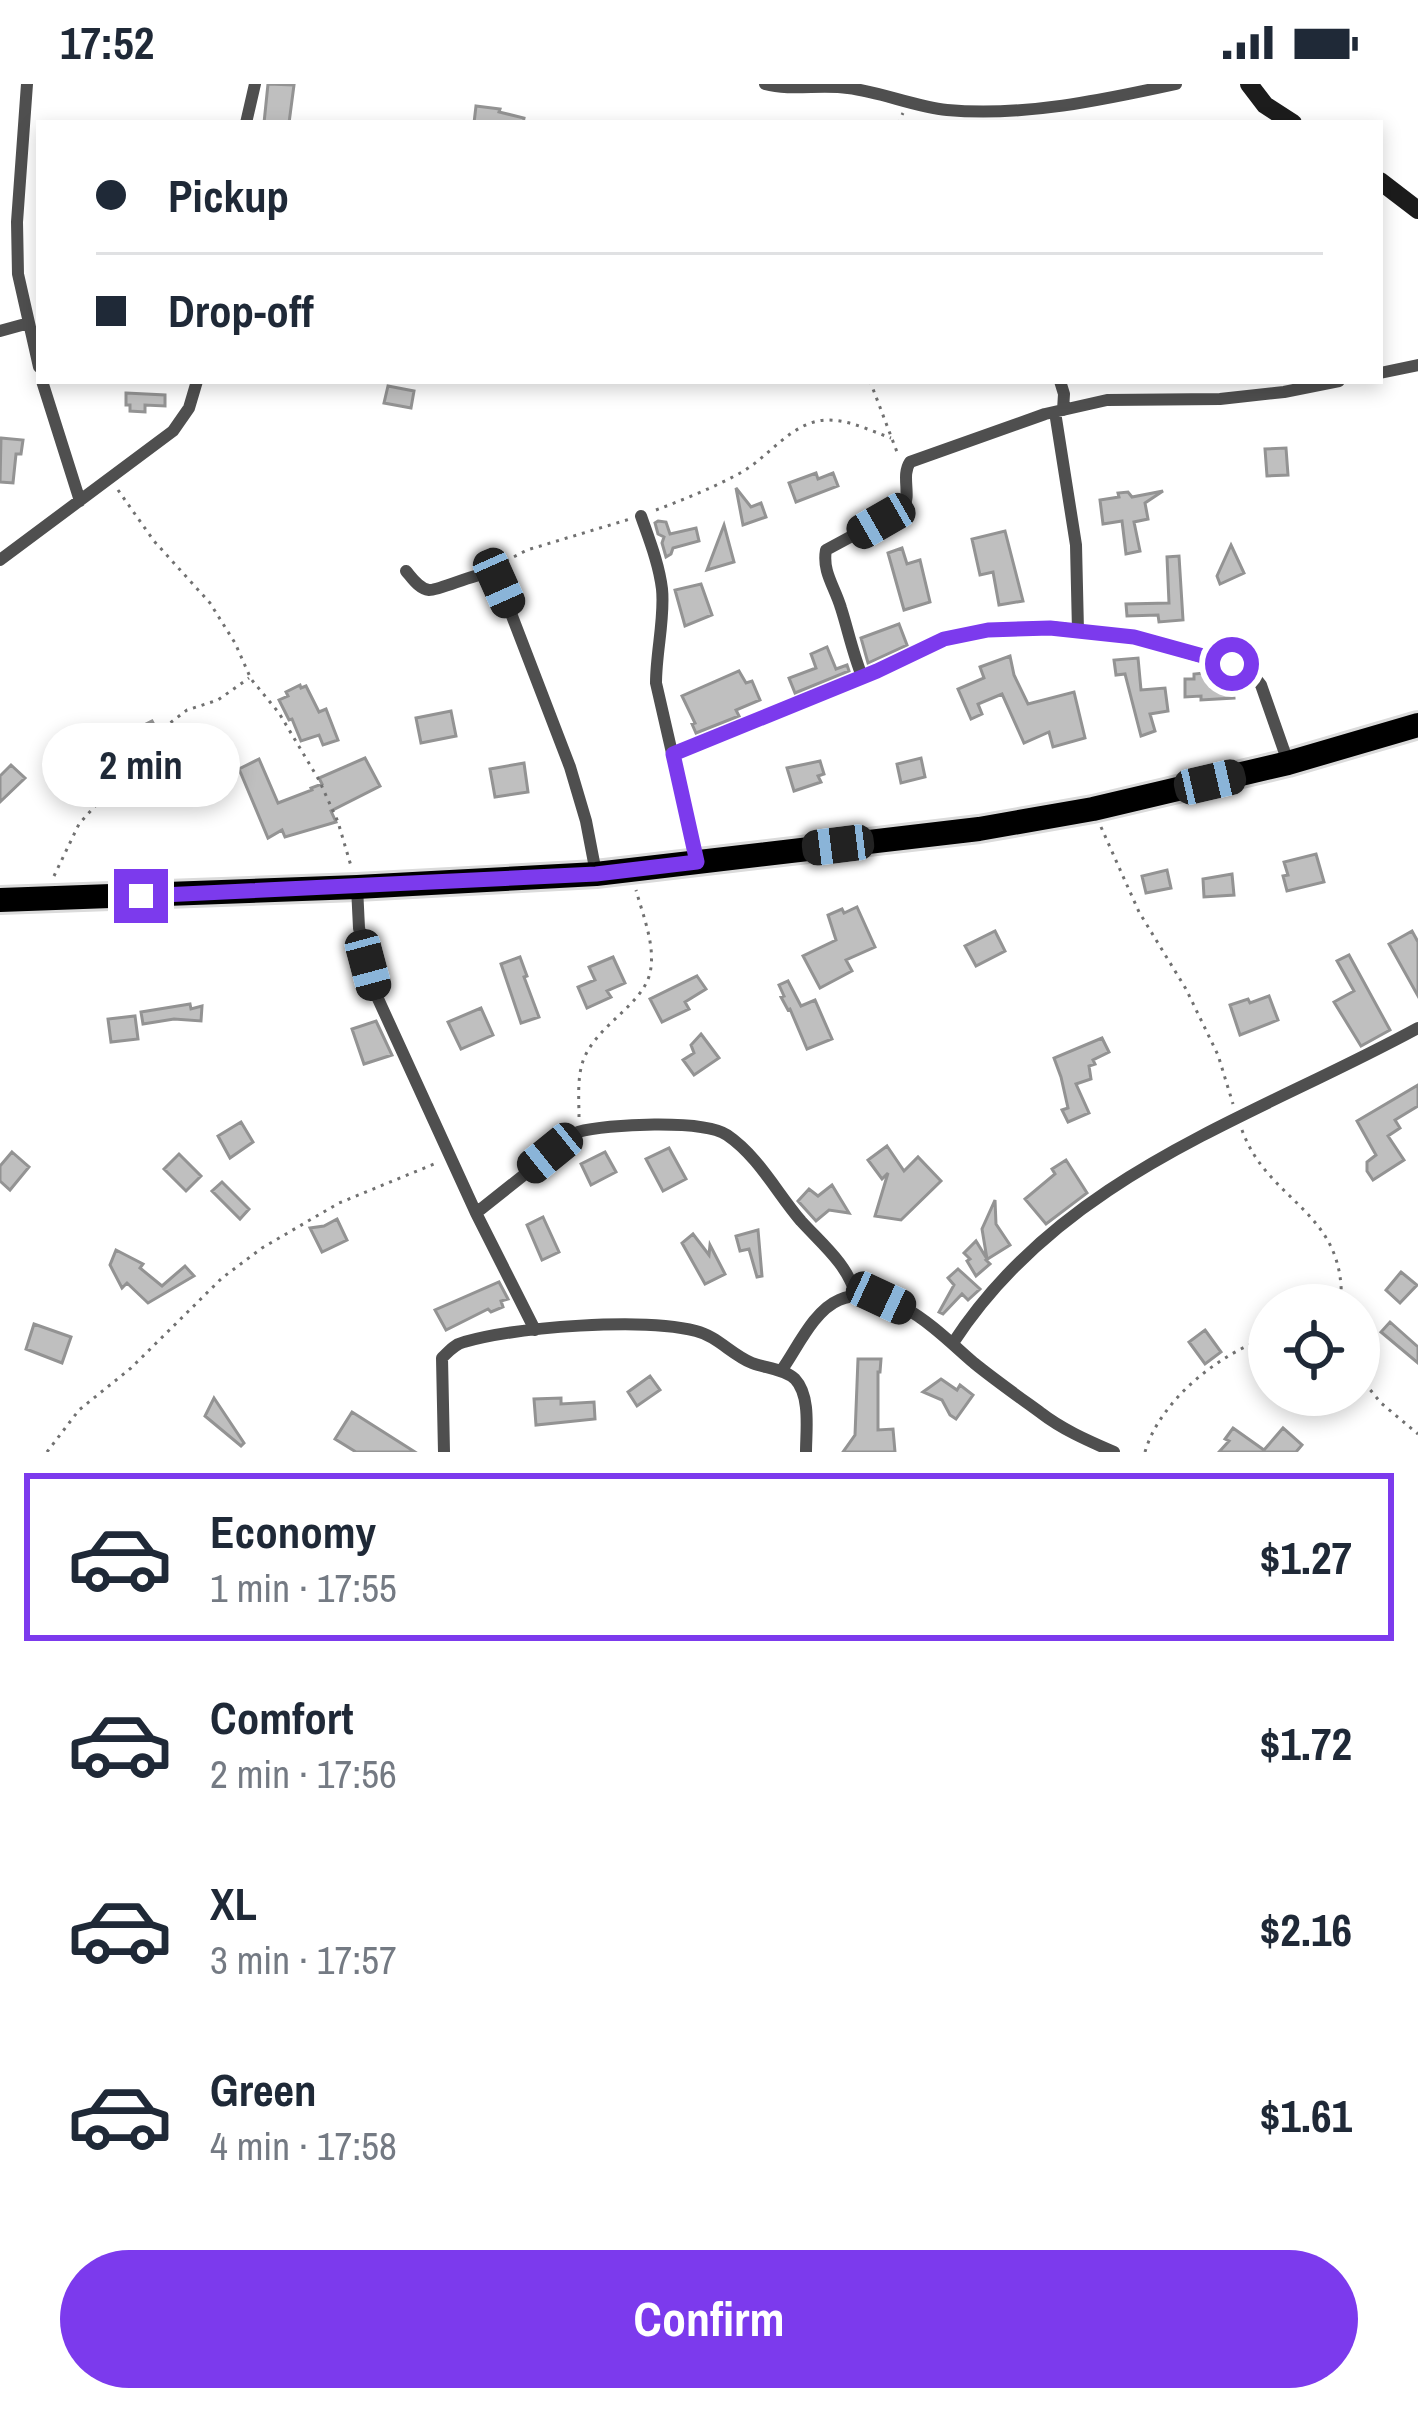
<!DOCTYPE html>
<meta charset="utf-8">
<style>
body{margin:0;font-family:"Archivo Narrow",sans-serif;background:#f2f2f3;color:#1f2937;height:100vh;display:flex;flex-direction:column;font-size:45px;white-space:nowrap}
*{box-sizing:border-box;margin:0}
p{font-size:39px;color:#747a83}
.icon{flex:none;width:66px;height:66px;fill:none;stroke:currentColor;stroke-width:2;stroke-linecap:round;stroke-linejoin:round}
.map{position:relative;height:1368px;overflow:hidden}
.details{display:flex;flex-direction:column;background:#fff;flex:1}
.details>*{flex:none}
.banner{position:absolute;left:36px;top:36px;width:1347px;height:264px;border-radius:0px;box-shadow:0 6px 18px #0003;display:grid;align-content:center;height:264px;padding:0 60px;background:#fff}
.tools{position:absolute;left:1248px;top:1200px;display:grid;gap:24px}
.tools a{display:grid;place-items:center;width:132px;height:132px;border-radius:50%;background:#fff;box-shadow:0 6px 18px #0003;font-size:60px}
.end{position:absolute;width:54px;height:54px;margin:-27px;border:15px solid #7c3aed;background:#fff;box-shadow:0 0 0 6px #fff}
.from{border-radius:50%}
.bubble{position:absolute;height:84px;border-radius:42px;background:#fff;box-shadow:0 6px 18px #0003;font-size:39px;font-weight:800;line-height:84px;text-align:center}
.car{position:absolute;width:36px;height:72px;margin:-36px -18px;border-radius:15px;box-shadow:0 0 9px 3px #0007;background:linear-gradient(#222 24%,#8ab4d8 0 40%,#222 0 76%,#8ab4d8 0 86%,#222 0)}
.banner b{display:flex;align-items:center;gap:42px;height:114px;font-size:45px}
.banner b+b{border-top:3px solid #e0e1e3}
.banner i{width:30px;height:30px;background:#1f2937}
ul{padding:21px 0 0;list-style:none}
li{display:flex;align-items:center;gap:36px;height:168px;margin:0 24px 18px;padding:0 36px;border:6px solid transparent;border-radius:0px}
li div{flex:1}
li b{display:block;font-size:45px}
li em{font-style:normal;font-weight:800}
li.active{border-color:#7c3aed}
li>.icon{width:108px;height:108px;stroke-width:1.5}
.button{display:flex;gap:24px;margin-top:auto;padding:24px 60px}
.button a{flex:1;height:138px;border-radius:72px;background:#7c3aed;color:#fff;font-size:48px;font-weight:800;line-height:138px;text-align:center}
.status{display:flex;justify-content:space-between;align-items:center;height:84px;padding:0 60px;background:#fff;direction:ltr}
.status svg{height:33px;fill:currentColor}
.map>svg:first-child{display:block}
.building{fill:#bfbfbf;stroke:#939393;stroke-width:3}
.lines{fill:none;stroke-linecap:round;stroke-linejoin:round}
.highway-casing{stroke:#dbdbdb;stroke-width:30}
.path{stroke:#717171;stroke-width:3;stroke-dasharray:3 6;stroke-linecap:butt}
.street{stroke:#4f4f4f;stroke-width:12}
.secondary{stroke:#1c1c1c;stroke-width:18}
.highway{stroke:#000;stroke-width:24}
.route{stroke:#7c3aed;stroke-width:15}
</style>
<div class="status"><b>17:52</b><svg viewBox="0 0 49 12"><path d="M0 12V9h3v3zM5 12V6h3v6zM10 12V3h3v9zM15 12V0h3v12zM26 1h20v11H26zM47 4h2v5h-2z"/></svg></div>
<div class="map">
<svg width="1418" height="1368" viewBox="0 0 1418 1368">
<rect width="100%" height="100%" fill="#fff"/>
<path class="building" d="M268 0 294 1 289 39H264Z
M476 22 500 25 499 28 524 34 523 39H474Z
M388 302 414 307 411 324 384 319Z
M126 309 165 311V322L145 321V328L130 327V321H126Z
M1 354 23 356 21 370H16L13 399 0 398Z
M1286 364 1288 391 1267 392 1265 365Z
M816 389 818 395 833 389 838 402 796 418 789 399Z
M736 404 751 423 761 419 766 433 743 441Z
M1163 407 1145 419 1148 435 1134 438 1140 467 1126 470 1122 437 1103 440 1100 416 1119 413 1118 409 1128 408 1132 413Z
M658 437 666 438 670 450 696 444 699 457 673 464 671 470 666 473 662 459 664 453 658 450 655 439Z
M724 441 734 478 707 486Z
M1005 447 1023 517 999 521 993 488 980 491 972 455Z
M1231 461 1244 489 1220 500 1217 492Z
M902 464 907 480 920 476 930 518 904 526 888 469Z
M1179 472 1183 536 1159 538 1158 531 1127 532 1126 520 1169 519 1167 473Z
M701 500 712 531 685 542 675 506Z
M899 540 907 561 868 579 861 554Z
M827 563 836 585 847 581 849 587 795 609 789 594 816 584 811 570Z
M1010 572 1014 591 1028 620 1074 608 1085 654 1053 663 1049 648 1024 659 1002 610 978 620 982 630 971 635 958 605 984 594 980 583Z
M1138 574 1141 606 1165 604 1168 627 1150 630 1155 647 1141 652 1125 590 1116 591 1114 576Z
M739 587 746 599 752 597 760 616 736 626 739 632 696 649 692 640 695 639 682 612Z
M1214 588 1220 590V592H1227V599H1233L1234 614 1201 616V612L1185 613V595H1194V590Z
M300 601 301 604 306 602 319 628 326 625 338 656 323 661 319 651 301 657 292 635 289 636 279 616 288 612 286 608Z
M451 627 456 652 421 659 416 634Z
M152 637 160 652 131 667 122 652Z
M186 641 193 659 173 670 161 650Z
M365 674 380 702 331 727 336 738 285 753 282 746 268 754 239 685 259 675 278 719 312 706 311 704 322 700 319 694Z
M921 674 925 693 901 699 897 680Z
M820 677 824 690 818 692 821 698 794 707 787 684Z
M524 679 528 708 495 713 490 685Z
M11 681 25 694 0 718V692Z
M1316 770 1324 798 1287 807 1283 792 1288 791 1284 778Z
M1167 786 1171 804 1146 809 1142 792Z
M1232 790 1234 811 1204 813 1203 795Z
M857 823 875 863 846 876 852 887 820 904 803 872 836 856 828 831 842 825 844 829Z
M995 847 1005 867 976 882 965 862Z
M1412 847 1418 858V912L1389 860Z
M1349 871 1390 946 1361 962 1334 918 1354 907 1337 877Z
M520 873 527 892 524 893 539 933 521 939 501 880Z
M613 873 625 899 607 907 611 913 587 924 578 903 595 896 589 883Z
M697 892 706 905 685 918 689 925 662 938 650 915Z
M788 897 801 922 815 916 832 955 807 965 790 925 788 926 781 913 784 912 779 901Z
M1269 912 1278 936 1240 951 1230 921 1248 915 1250 919Z
M190 920 191 925 202 922 201 937 174 935 143 940 141 928Z
M481 924 493 951 461 965 448 938Z
M135 932 138 955 111 958 108 935Z
M376 937 392 971 364 980 352 945Z
M701 950 719 974 694 991 683 976 694 969 691 961Z
M1102 954 1109 968 1093 976 1095 980 1089 982 1091 995 1076 1000 1089 1029 1068 1038 1062 1026 1068 1024 1061 993 1054 974Z
M1418 1001V1022L1395 1036 1400 1044 1388 1052 1404 1076 1373 1096 1367 1087V1078L1376 1071 1357 1037Z
M241 1038 253 1058 230 1074 218 1052Z
M887 1062 904 1087 918 1073 941 1097 901 1136 875 1132 888 1089 882 1095 868 1076Z
M669 1064 686 1095 663 1107 646 1075Z
M12 1068 29 1083 10 1106 0 1097V1082Z
M605 1068 616 1088 591 1101 581 1080Z
M179 1070 201 1092 186 1107 164 1085Z
M1066 1076 1087 1109 1046 1140 1025 1115 1055 1090 1052 1085Z
M222 1098 249 1125 240 1135 212 1107Z
M832 1101 849 1129 829 1126 816 1137 798 1117 809 1105 818 1112Z
M995 1116 996 1140 1010 1161 986 1176 990 1180 976 1192 967 1177 970 1175 964 1169 976 1157 987 1175 982 1145Z
M543 1133 559 1168 542 1176 527 1141Z
M337 1135 347 1156 322 1168 310 1144 324 1142Z
M758 1146 762 1192 757 1193 749 1165 740 1167 736 1152Z
M693 1150 709 1171 710 1161 725 1190 705 1200 682 1159Z
M116 1166 143 1180 140 1184 162 1202 185 1182 194 1192 148 1219 127 1199 122 1204 110 1181Z
M958 1185 980 1205 968 1216 962 1210 943 1230 939 1228 954 1201 948 1194Z
M1401 1188 1417 1201 1400 1219 1386 1206Z
M499 1198 508 1215 501 1217 503 1223 491 1228 488 1225 446 1246 435 1226Z
M1390 1238 1418 1263V1279L1381 1248Z
M34 1240 71 1253 62 1279 26 1265Z
M1205 1246 1221 1268 1205 1280 1189 1258Z
M858 1275H881L880 1288H878V1346L893 1345 895 1368H843L855 1351Z
M650 1292 660 1306 637 1322 628 1308Z
M941 1295 957 1306 960 1301 973 1311 956 1335 950 1331 942 1316 923 1308Z
M214 1314 244 1359 241 1362 205 1332Z
M561 1314V1320L594 1318 595 1335 536 1341 534 1315Z
M352 1328 415 1368H356L335 1355Z
M1233 1344 1264 1366 1283 1344 1302 1361 1296 1368H1219L1229 1357 1225 1355Z"/>
<g class="lines">
<defs>
<path id="highway" d="M0 816 357 803 596 790 979 745 1093 725 1288 679 1418 641"/>
</defs>
<use href="#highway" class="highway-casing"/>
<path class="path" d="M898 39 903 29
M870 297 897 368
M118 406 154 457 210 519 235 559 251 595 279 629 319 696 338 738 351 782
M656 426C685 415 715 403 742 388 770 372 793 336 828 336 850 336 871 347 891 354
M498 481 527 466 630 435
M1101 743 1139 828 1186 905 1218 971 1233 1020
M54 792 79 740 105 711 153 675 159 666 163 648 170 639 187 626 218 616 249 594
M579 1033C579 1016 577 994 583 977 596 941 642 922 650 889 656 862 643 832 636 806
M1242 1046C1268 1119 1347 1127 1341 1221
M1359 1292 1381 1319 1418 1350
M47 1368 79 1326 131 1284 222 1194 262 1164 339 1119 439 1078
M1145 1368C1160 1316 1220 1269 1269 1253"/>
<path class="street" d="M27 0 17 138 18 190 39 283
M765 0C791 7 821 0 848 4 882 8 915 23 947 26 1023 33 1103 16 1176 0
M246 39 255 0
M0 247 29 239
M1380 289 1418 281
M42 297 80 417
M1060 297 1064 310 1063 326
M1055 328 1076 461 1078 547
M641 432C649 455 659 480 662 505 665 534 656 568 656 599L697 778
M0 476 173 347 189 324 197 297
M406 487C412 494 419 505 429 506 437 507 472 491 487 489L499 498 570 683 586 737 596 789
M862 592C853 570 848 546 841 524 835 503 822 488 826 466L904 424C911 409 901 392 910 378L1045 330 1107 316 1220 315 1284 308 1339 297
M673 670 877 587 944 555 988 546 1050 543 1134 553 1250 587 1261 601 1288 678
M357 803 359 844 374 906 476 1129 535 1246
M476 1129 578 1048C607 1040 703 1035 727 1051 758 1072 777 1109 801 1137 823 1161 847 1180 856 1211
M953 1259C1063 1090 1251 1035 1418 944
M781 1287C797 1265 813 1227 839 1216 890 1195 940 1250 974 1279 995 1296 1019 1313 1041 1329 1063 1346 1089 1357 1114 1368
M444 1368 442 1274C449 1267 455 1260 464 1258 518 1243 642 1233 696 1247 717 1252 732 1271 752 1279 765 1284 785 1285 795 1295 811 1312 806 1347 806 1368"/>
<path class="secondary" d="M1249 0 1265 21 1293 39
M1380 97 1418 126"/>
<use href="#highway" class="highway"/>
</g>
<g class="lines">
<path class="route" d="M141 812 596 790 697 778 673 670 877 587 944 555 988 546 1050 544 1134 553 1232 580"/>
</g>
</svg>
<div class="tools">
<a><svg class="icon" aria-label="locate" viewBox="0 0 24 24"><circle cx="12" cy="12" r="6"/><path d="M12 2v4M12 18v4M2 12h4M18 12h4"/></svg></a>
</div>
<i class="end from" style="left:1232px;top:580px"></i>
<i class="end" style="left:141px;top:812px"></i>
<div class="bubble" style="left:42px;top:639px;width:198px">2 min</div>
<i class="car" style="left:881px;top:437px;rotate:240deg"></i>
<i class="car" style="left:499px;top:499px;rotate:156deg"></i>
<i class="car" style="left:1210px;top:698px;rotate:77deg"></i>
<i class="car" style="left:838px;top:761px;rotate:263deg"></i>
<i class="car" style="left:368px;top:881px;rotate:165deg"></i>
<i class="car" style="left:550px;top:1069px;rotate:231deg"></i>
<i class="car" style="left:881px;top:1214px;rotate:115deg"></i>
<div class="banner">
<b><i class="from"></i>Pickup</b>
<b><i></i>Drop-off</b>
</div>
</div>
<section class="details">
<ul>
<li class="active"><svg class="icon" aria-label="car" viewBox="0 0 24 24"><path d="M5 17H2v-5l4-1 3-4h7l3 4 3 1v5h-3M9 17h6M6 11h13"/><circle cx="7" cy="17" r="2"/><circle cx="17" cy="17" r="2"/></svg><div><b>Economy</b><p>1 min · 17:55</p></div><em>$1.27</em></li>
<li><svg class="icon" aria-label="car" viewBox="0 0 24 24"><path d="M5 17H2v-5l4-1 3-4h7l3 4 3 1v5h-3M9 17h6M6 11h13"/><circle cx="7" cy="17" r="2"/><circle cx="17" cy="17" r="2"/></svg><div><b>Comfort</b><p>2 min · 17:56</p></div><em>$1.72</em></li>
<li><svg class="icon" aria-label="car" viewBox="0 0 24 24"><path d="M5 17H2v-5l4-1 3-4h7l3 4 3 1v5h-3M9 17h6M6 11h13"/><circle cx="7" cy="17" r="2"/><circle cx="17" cy="17" r="2"/></svg><div><b>XL</b><p>3 min · 17:57</p></div><em>$2.16</em></li>
<li><svg class="icon" aria-label="car" viewBox="0 0 24 24"><path d="M5 17H2v-5l4-1 3-4h7l3 4 3 1v5h-3M9 17h6M6 11h13"/><circle cx="7" cy="17" r="2"/><circle cx="17" cy="17" r="2"/></svg><div><b>Green</b><p>4 min · 17:58</p></div><em>$1.61</em></li>
</ul>
<div class="button"><a>Confirm</a></div>
</section>
